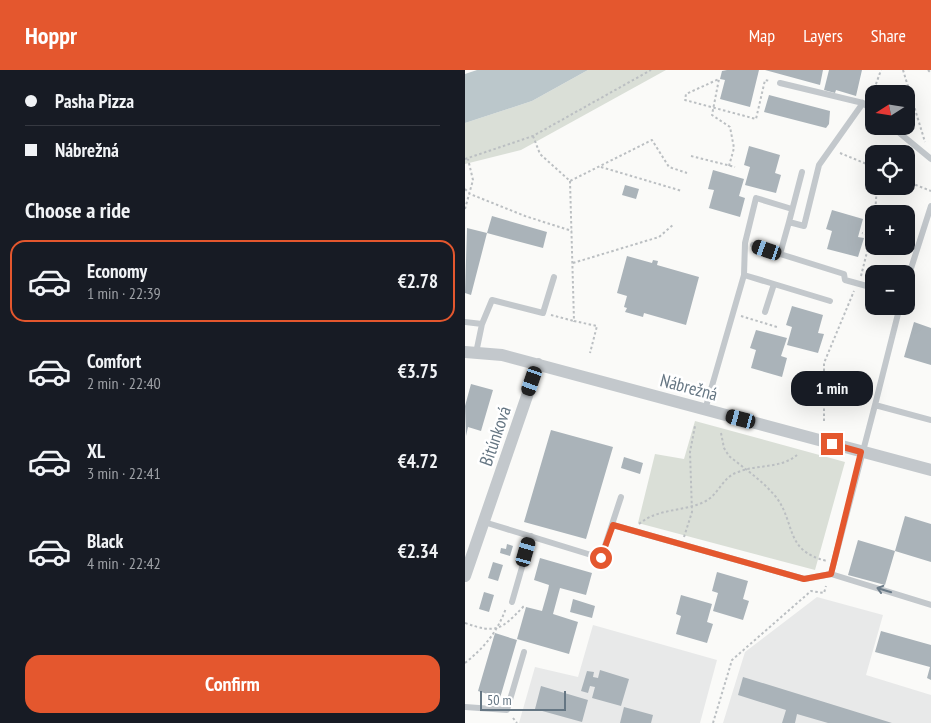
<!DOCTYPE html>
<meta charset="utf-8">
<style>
body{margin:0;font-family:"PT Sans Narrow",sans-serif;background:#20242c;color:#f1f3f6;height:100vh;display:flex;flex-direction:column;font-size:19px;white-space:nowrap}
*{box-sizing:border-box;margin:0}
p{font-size:16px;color:#9ea1a6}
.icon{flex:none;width:28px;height:28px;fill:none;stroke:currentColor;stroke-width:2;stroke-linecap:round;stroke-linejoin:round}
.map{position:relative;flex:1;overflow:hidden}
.sheet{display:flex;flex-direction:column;background:#171b24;width:465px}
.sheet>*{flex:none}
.hud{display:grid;align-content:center;height:110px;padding:0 25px;background:#171b24}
.needle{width:32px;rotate:258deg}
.controls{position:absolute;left:400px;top:15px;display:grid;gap:10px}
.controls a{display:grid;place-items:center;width:50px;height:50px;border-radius:10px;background:#171b24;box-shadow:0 5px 20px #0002;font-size:25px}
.scale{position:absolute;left:15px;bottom:12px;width:86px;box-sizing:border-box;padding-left:5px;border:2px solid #657683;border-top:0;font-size:14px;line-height:18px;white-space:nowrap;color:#657683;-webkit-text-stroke:4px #fff;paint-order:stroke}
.end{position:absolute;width:22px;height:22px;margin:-11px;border:6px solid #e4572e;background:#fff;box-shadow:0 0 0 2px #fff}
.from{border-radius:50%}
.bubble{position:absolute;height:35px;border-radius:15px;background:#171b24;box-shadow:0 5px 20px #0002;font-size:16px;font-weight:700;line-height:35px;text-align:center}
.car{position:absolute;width:15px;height:30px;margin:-15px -8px;border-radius:6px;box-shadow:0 0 4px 1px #0007;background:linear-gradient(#222 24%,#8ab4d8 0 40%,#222 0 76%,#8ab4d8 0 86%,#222 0)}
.hud b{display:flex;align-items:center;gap:18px;height:48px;font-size:19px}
.hud b+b{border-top:1px solid #363941}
.hud i{width:12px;height:12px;background:#f1f3f6}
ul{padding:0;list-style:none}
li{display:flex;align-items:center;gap:15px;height:82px;margin:0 10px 8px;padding:0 15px;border:2px solid transparent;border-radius:15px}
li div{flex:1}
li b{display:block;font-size:19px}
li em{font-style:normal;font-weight:700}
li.active{border-color:#e4572e}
li>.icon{width:45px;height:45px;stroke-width:1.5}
h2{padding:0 25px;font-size:22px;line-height:60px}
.action{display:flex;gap:10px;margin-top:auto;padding:10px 25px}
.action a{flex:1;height:58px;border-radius:15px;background:#e4572e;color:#fff;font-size:20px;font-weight:700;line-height:58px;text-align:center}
header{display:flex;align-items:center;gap:30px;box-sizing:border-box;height:70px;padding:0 25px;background:#e4572e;color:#fff}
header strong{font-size:24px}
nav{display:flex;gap:28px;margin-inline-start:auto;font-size:18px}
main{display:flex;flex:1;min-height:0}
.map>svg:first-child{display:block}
.built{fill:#e8e9e9}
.green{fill:#dadfd7}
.water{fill:#bbc7cb}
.building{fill:#aab3b9}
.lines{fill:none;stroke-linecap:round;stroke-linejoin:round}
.path{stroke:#bbbfc2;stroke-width:2;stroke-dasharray:2.5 2.5;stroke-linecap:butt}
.service{stroke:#c3c8cc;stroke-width:6}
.minor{stroke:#c3c8cc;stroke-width:12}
.oneway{stroke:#6a7a87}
.route{stroke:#e4572e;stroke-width:6}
.labels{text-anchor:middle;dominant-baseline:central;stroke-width:5;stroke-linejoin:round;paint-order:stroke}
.street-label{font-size:18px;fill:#657683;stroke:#fff}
</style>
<header>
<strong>Hoppr</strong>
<nav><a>Map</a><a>Layers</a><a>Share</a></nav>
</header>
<main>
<section class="sheet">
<div class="hud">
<b><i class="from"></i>Pasha Pizza</b>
<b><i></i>Nábrežná</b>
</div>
<h2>Choose a ride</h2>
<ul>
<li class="active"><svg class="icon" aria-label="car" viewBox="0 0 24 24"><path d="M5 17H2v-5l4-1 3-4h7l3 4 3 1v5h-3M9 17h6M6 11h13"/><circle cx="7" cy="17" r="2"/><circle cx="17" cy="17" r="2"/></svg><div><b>Economy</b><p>1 min · 22:39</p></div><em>€2.78</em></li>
<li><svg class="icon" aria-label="car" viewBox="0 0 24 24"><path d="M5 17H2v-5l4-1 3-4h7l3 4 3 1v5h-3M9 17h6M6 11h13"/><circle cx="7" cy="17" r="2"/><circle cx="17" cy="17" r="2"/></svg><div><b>Comfort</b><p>2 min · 22:40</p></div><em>€3.75</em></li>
<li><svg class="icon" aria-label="car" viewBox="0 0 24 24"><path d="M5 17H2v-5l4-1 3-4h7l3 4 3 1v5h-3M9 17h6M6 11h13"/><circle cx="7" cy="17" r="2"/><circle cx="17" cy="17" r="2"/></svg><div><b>XL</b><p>3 min · 22:41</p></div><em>€4.72</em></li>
<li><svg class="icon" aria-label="car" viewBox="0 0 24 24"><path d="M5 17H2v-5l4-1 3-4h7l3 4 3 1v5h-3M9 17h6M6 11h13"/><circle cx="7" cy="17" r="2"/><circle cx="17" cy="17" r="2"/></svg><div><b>Black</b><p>4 min · 22:42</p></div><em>€2.34</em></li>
</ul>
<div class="action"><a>Confirm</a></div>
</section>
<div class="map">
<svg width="466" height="653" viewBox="0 0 466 653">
<rect width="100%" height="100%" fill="#fafaf8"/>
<path class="built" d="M352 527 418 545 401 605 466 625V653H258L280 582Z
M128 555 252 590 235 653H54L70 597 113 607Z"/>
<path class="green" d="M123 0H201L56 80 0 94V53L67 31Z
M230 351 380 392 350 500 173 453 190 384 219 389Z"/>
<path class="water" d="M12 0H123L67 31 0 53V4Z"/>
<path class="building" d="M262 0H294L285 37 255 29 260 10 255 9 257 1Z
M300 0H358L355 15Z
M364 0H397L391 26 371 20 370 23 359 20Z
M304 25 365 41 364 54 361 58 299 42Z
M284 76 315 85 310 103 316 105 311 123 280 115 285 97 279 95Z
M248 100 279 109 274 126 280 128 275 147 244 138 249 120 243 119Z
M160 115 174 119 171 129 157 125Z
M367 140 398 149 393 167 399 168 393 187 362 179 367 161 361 159Z
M27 146 82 162 78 178 22 163 6 225 0 223 2 158 22 163Z
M162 186 187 193 188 190 193 191 192 195 234 207 221 255 179 243 178 247 160 242 162 238 159 237 162 226 152 223Z
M327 236 358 245 353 263 359 264 353 283 322 275 327 257 321 255Z
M449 252 466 258V295L439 287Z
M291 260 322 268 316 286 322 288 317 307 286 298 291 280 285 278Z
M6 314 28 320 16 361 3 357 1 366 0 336Z
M86 360 148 377 121 469 59 452Z
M159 387 178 393 175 404 156 398Z
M440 446 466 454V492L430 481Z
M393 470 430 481 420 515 383 505Z
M42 474 48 476 45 486 35 483 36 478 41 479Z
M75 488 127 503 121 525 95 518 88 544 113 552 104 584 52 569 61 537 77 541 83 520 84 515 69 510Z
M28 492 38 495 33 511 23 508Z
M252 502 283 511 278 529 284 531 278 550 248 541 253 523 247 521Z
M19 522 29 525 24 542 14 539Z
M216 525 247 534 242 552 248 554 242 573 211 564 216 546 211 544Z
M108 529 130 536 127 548 105 542Z
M416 561 466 575V610L462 608 465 597 410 582Z
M30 563 52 570 35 628 13 621Z
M135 600 164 609 156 636 127 628 130 617 125 616 123 623 116 621 122 601 129 602 128 607 133 608Z
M278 607 427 653H363L332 644 330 653H317L321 640 273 625Z
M76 616 123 630 117 652 70 639Z
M159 637 188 645 186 653H155Z"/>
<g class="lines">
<path class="path" d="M438 0 460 72
M463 0 466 3
M403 27 411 14 416 0
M68 66 75 84 105 111 187 70 204 97 222 103
M375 83 409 97
M226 86 270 97
M0 89 68 66 186 0
M264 96 269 78 265 57 247 45 254 9 221 24 220 30 291 49 300 10 305 11
M136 97 217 121
M105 111 109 251 132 256 125 283
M441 111 466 121
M0 119 5 124 60 146 107 161
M0 139 8 110 3 89
M410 144 412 116
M406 166 409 151
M108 193 194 167 209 154
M396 206 406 166 397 163
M86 245 109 251
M276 246 312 257
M359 351V293L389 221
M256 363 259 378 264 386C280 399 298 411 311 427 331 453 319 481 362 491
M174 454C193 438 217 442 239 432 254 425 257 407 273 402 293 394 315 399 332 385
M219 467 227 442 225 382 230 356
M0 553C31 564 36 560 58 537L56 535
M0 593C19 578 33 561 41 538
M48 648 52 653
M248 653 267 590 346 521 359 523 361 516"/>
<path class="service" d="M315 13 398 33
M426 56 466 89
M324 152 337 102
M288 175 315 184 324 152 339 156 354 95 398 33 409 42
M315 184 379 204 380 210 409 218
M279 205 309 214 300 242
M309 214 365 231
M441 214 466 136
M435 236 410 335 466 350
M0 252 17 254
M11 283 17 254 27 230 78 243 89 207
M240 340 279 205 280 173 291 128 327 139
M19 452 136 488 156 427
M148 455 339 509 366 504 466 535
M366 504 410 335
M47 532 66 466
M0 637 42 640 59 582"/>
<path class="minor" d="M0 282 37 285 466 400
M0 506 73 294"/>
</g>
<defs><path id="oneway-shaft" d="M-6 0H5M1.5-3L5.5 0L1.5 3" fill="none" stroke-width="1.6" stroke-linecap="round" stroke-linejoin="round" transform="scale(1.25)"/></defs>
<use class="oneway" href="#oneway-shaft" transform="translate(419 520) rotate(-163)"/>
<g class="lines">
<path class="route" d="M136 488 148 455 339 509 366 504 396 382 367 374"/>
</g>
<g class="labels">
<g class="street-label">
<text transform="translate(224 317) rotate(15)">Nábrežná</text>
<text transform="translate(30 366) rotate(-71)">Bitúnková</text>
</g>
</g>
</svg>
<div class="controls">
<a><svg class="needle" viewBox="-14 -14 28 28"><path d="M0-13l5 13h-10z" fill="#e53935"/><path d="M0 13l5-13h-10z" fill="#9ea1a6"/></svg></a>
<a><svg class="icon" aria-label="locate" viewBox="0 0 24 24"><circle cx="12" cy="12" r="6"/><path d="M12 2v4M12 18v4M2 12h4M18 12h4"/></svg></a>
<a>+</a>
<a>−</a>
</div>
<div class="scale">50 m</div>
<i class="end from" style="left:136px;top:488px"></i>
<i class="end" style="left:367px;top:374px"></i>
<div class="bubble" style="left:326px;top:301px;width:82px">1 min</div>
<i class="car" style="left:302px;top:180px;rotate:289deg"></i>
<i class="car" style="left:67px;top:311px;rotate:199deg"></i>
<i class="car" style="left:276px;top:349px;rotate:285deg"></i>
<i class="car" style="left:61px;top:482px;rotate:16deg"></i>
</div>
</main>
